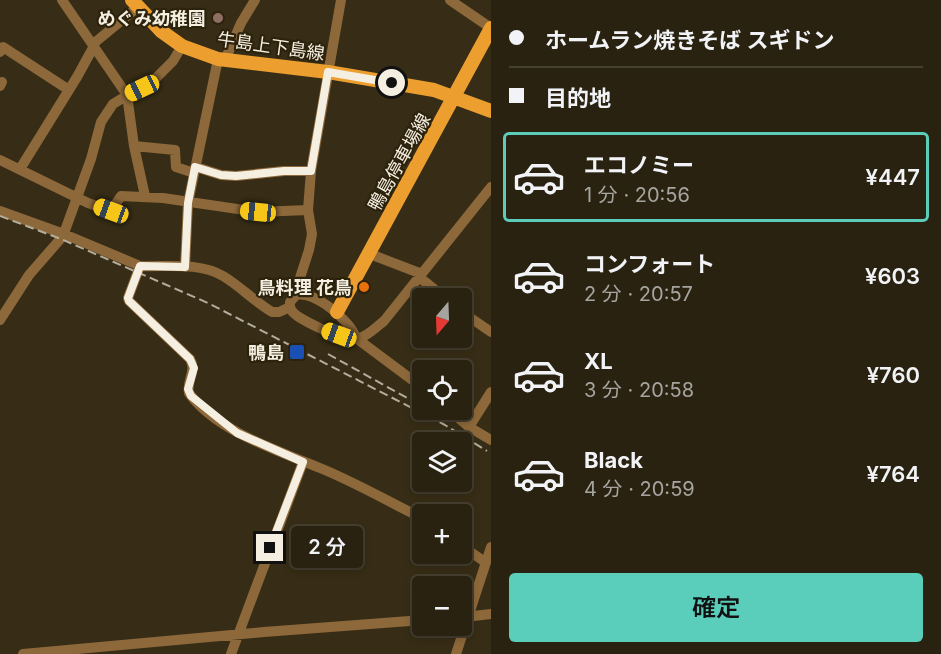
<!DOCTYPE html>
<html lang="ja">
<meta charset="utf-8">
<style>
body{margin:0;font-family:Inter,"Noto Sans JP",sans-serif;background:#312a19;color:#f1f3f6;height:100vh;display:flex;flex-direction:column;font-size:22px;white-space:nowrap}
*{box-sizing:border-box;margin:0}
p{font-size:20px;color:#a5a49f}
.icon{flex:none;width:33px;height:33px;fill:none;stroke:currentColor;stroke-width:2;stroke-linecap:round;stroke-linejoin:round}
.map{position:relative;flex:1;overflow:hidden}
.details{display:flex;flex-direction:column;background:#292210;width:450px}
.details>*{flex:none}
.hud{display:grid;align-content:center;height:132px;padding:0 18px;background:#292210}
.needle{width:39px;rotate:199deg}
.buttons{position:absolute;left:412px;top:288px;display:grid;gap:12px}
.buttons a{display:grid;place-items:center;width:60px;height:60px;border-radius:6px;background:#292210;box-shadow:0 3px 9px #0003,0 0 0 2px #453f30;font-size:30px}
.end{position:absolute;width:27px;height:27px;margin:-14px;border:8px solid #f5efe1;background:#111;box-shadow:0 0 0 3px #111}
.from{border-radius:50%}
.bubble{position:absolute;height:42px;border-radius:6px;background:#292210;box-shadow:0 3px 9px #0003,0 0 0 2px #453f30;font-size:20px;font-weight:600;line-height:42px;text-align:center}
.car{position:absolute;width:18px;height:36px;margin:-18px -9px;border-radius:8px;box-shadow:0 0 4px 2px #0007;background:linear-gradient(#f5c518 24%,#345 0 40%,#f5c518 0 76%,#345 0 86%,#f5c518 0)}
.hud b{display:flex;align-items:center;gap:21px;height:57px;font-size:22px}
.hud b+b{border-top:2px solid #453f30}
.hud i{width:15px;height:15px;background:#f1f3f6}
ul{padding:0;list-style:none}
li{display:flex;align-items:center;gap:18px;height:90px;margin:0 12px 9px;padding:0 6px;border:3px solid transparent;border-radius:6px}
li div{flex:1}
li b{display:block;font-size:22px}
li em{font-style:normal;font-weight:600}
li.active{border-color:#5bcebb}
li>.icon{width:54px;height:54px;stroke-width:1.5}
.primary-button{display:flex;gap:12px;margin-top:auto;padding:12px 18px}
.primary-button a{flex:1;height:69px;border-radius:6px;background:#5bcebb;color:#111;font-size:24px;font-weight:600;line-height:69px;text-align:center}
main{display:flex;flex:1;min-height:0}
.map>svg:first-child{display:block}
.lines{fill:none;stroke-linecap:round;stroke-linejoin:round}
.minor{stroke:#8d683a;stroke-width:10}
.major{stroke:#ec9f2f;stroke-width:14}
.rail{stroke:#b4ad9c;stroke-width:2;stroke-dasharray:9 4.5;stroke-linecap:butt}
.route{stroke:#f5efe1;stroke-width:8}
.education-dot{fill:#8d6e63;stroke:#2d230c;stroke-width:2}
.food-dot{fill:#e8710a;stroke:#2d230c;stroke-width:2}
.transit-dot{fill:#1a4fb4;stroke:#2d230c;stroke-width:2}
.labels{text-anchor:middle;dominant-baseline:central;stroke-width:4.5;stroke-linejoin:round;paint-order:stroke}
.poi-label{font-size:18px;font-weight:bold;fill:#f5efe1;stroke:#2d230c;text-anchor:end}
.street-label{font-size:18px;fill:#f5efe1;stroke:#2d230c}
</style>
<main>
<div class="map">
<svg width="491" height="654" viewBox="0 0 491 654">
<rect width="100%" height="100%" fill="#372d16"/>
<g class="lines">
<path class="minor" d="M62 0 127 95 134 146 145 196
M450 0 491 28
M93 44 138 7
M0 52 3 47 69 90
M225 60 241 23 255 0
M0 86 2 82
M134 146 175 150 176 167 194 173
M0 160 88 203 111 211 121 196 163 198 258 212 308 210
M196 167 221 175 236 176 284 171H311
M20 169 77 77 94 46
M0 211 64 234 140 266
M370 254 422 274
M185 267 188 203 218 59
M419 277 445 298
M298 294V284L309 250 312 234 308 210 311 171 341 0
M290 307 279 312H272C255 302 240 286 223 276 199 262 167 267 140 266L128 298 129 301 190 359C197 371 186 381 189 393 216 431 279 451 320 468 352 481 382 498 412 513L423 521
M462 312 491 332
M0 320 29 275 63 236 91 159 101 122 113 104 156 78 173 61 182 46
M423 388 356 338C351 321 314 290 296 295L290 302C290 306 289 307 292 311 297 319 341 339 351 339 364 340 375 328 384 321L491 187
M449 410 469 427 491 440
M469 427 491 392
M462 546 485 562
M465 617 491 614
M23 654 264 632 423 620
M231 654 303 462
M456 654 491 547"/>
<path class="major" d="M132 0 161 31 182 46 218 59 328 72 434 90 491 111
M337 312 491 28"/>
<path class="rail" d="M0 216 61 239 208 303 445 425 487 451
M328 354 409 399"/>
</g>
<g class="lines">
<path class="route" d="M270 548 303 462 237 433 191 396 188 389 194 368 190 359 129 301 128 298 140 266 185 267 188 203 195 167 221 175 236 176 284 171H311L328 72 392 83"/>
</g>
<circle class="education-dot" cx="218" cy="18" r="6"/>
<circle class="food-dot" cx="364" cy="287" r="6"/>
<rect class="transit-dot" x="289" y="344" width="16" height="16" rx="3"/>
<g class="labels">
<g class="poi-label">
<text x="206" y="18">めぐみ幼稚園</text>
<text x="352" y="287">鳥料理 花鳥</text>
<text x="284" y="352">鴨島</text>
</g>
<g class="street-label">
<text transform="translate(271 46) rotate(8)">牛島上下島線</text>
<text transform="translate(399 162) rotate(-61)">鴨島停車場線</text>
</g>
</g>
</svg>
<div class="buttons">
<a><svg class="needle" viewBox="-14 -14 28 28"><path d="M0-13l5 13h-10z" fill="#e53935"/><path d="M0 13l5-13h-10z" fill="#a5a49f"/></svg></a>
<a><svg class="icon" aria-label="locate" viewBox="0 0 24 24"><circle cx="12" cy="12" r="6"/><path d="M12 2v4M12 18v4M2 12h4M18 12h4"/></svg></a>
<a><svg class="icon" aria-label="layers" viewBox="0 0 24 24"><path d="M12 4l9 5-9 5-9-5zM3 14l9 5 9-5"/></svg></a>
<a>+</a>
<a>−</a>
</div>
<i class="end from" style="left:392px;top:83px"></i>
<i class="end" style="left:270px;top:548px"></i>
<div class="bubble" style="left:291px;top:526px;width:72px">2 分</div>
<i class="car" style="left:142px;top:88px;rotate:245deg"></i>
<i class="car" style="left:111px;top:211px;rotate:290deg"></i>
<i class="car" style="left:258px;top:212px;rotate:276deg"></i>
<i class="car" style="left:339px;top:335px;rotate:290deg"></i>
</div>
<section class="details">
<div class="hud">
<b><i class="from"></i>ホームラン焼きそば スギドン</b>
<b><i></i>目的地</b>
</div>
<ul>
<li class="active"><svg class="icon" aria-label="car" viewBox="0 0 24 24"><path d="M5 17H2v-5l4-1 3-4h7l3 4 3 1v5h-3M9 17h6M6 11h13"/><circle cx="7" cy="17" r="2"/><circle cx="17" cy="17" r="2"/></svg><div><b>エコノミー</b><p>1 分 · 20:56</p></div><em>¥447</em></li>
<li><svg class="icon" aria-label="car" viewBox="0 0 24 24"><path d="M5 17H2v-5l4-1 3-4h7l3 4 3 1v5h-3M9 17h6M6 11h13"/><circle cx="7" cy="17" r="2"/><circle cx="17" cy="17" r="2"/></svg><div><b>コンフォート</b><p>2 分 · 20:57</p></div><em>¥603</em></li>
<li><svg class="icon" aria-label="car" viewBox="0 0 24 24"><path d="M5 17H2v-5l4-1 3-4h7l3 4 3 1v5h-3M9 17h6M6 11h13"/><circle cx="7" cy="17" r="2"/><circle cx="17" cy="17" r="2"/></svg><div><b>XL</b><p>3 分 · 20:58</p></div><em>¥760</em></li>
<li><svg class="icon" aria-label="car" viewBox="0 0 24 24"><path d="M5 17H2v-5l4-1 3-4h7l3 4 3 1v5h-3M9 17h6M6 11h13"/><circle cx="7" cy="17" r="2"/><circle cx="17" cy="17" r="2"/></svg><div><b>Black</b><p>4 分 · 20:59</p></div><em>¥764</em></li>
</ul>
<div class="primary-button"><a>確定</a></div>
</section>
</main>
